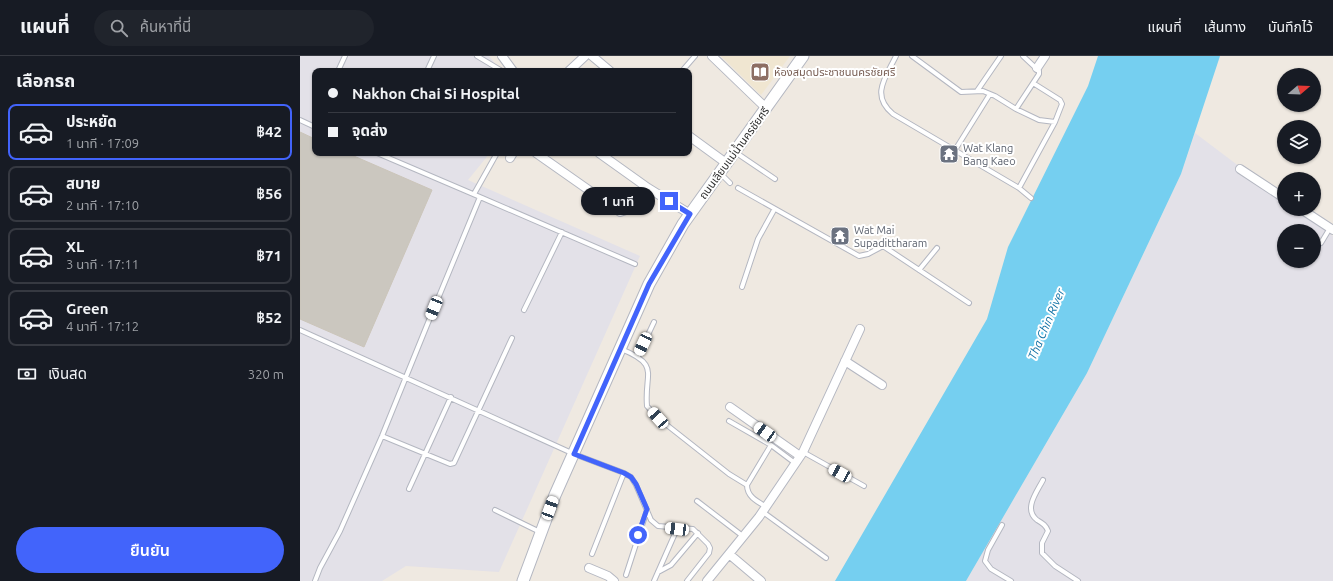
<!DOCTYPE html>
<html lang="th">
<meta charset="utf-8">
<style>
body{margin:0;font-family:Ubuntu,"Noto Sans Thai",sans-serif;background:#20242c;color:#f1f3f6;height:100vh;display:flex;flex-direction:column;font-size:15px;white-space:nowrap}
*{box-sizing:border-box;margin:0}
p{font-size:13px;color:#9ea1a6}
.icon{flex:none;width:22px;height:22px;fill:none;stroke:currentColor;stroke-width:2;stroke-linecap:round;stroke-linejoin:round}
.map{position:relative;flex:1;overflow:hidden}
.sheet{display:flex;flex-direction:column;background:#171b24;width:300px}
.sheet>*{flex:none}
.hud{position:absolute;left:12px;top:12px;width:380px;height:88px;border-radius:8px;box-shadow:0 1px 3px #0004;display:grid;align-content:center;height:88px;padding:0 16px;background:#171b24}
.needle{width:26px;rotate:71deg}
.tools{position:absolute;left:977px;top:12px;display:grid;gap:8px}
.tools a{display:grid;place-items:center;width:44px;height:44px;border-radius:50%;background:#171b24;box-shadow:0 1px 3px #0004;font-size:20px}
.end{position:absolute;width:18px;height:18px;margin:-9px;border:5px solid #4264fb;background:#fff;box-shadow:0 0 0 2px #fff}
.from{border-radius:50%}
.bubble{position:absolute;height:28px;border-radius:14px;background:#171b24;box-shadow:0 1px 3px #0004;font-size:13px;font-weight:600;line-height:28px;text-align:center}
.car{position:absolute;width:12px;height:24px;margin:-12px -6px;border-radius:5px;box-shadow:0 0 3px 1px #0007;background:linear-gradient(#fff 24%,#345 0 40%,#fff 0 76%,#345 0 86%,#fff 0)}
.hud b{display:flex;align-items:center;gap:14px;height:38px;font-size:15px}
.hud b+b{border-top:1px solid #363941}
.hud i{width:10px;height:10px;background:#f1f3f6}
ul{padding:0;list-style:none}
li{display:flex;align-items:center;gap:12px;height:56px;margin:0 8px 6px;padding:0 8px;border:2px solid #363941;border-radius:8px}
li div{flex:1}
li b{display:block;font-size:15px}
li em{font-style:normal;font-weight:600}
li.active{border-color:#4264fb}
li>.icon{width:36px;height:36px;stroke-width:1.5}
h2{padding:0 16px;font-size:18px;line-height:48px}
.pay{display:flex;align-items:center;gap:10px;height:44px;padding:0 16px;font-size:15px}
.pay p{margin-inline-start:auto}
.primary-button{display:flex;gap:8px;margin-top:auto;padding:8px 16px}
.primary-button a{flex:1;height:46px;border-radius:24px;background:#4264fb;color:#fff;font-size:16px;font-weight:600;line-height:46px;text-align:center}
header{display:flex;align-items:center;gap:24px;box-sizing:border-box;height:56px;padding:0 20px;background:#171b24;border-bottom:1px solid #363941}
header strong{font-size:19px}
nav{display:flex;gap:22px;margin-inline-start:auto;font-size:14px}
.search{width:280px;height:36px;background:#20242c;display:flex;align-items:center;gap:10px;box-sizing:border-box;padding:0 14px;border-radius:22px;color:#9ea1a6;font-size:15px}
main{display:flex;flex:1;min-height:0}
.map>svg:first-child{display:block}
.industrial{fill:#e3e1e8;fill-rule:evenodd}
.education{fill:#f0e6d1}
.water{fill:#75cff0}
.building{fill:#cbc7bf;stroke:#cbc5ba}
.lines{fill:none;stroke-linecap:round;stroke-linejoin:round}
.lane-casing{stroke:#b4b7c1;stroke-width:6}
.street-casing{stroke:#b4b7c1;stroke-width:10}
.secondary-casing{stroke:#b4b7c1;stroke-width:13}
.lane{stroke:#fff;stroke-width:4}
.street{stroke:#fff;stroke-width:8}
.secondary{stroke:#fff;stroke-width:11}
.route{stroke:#4264fb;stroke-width:5}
.labels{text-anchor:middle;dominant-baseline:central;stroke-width:4;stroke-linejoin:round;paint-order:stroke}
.education-label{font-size:11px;fill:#785e54;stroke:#fff;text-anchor:start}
.worship-label{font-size:11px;fill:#5b616d;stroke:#fff;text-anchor:start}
.street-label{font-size:11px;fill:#2e2e2e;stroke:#fff}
.water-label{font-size:12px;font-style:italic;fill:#0d6fa3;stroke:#fff}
</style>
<header>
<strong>แผนที่</strong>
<div class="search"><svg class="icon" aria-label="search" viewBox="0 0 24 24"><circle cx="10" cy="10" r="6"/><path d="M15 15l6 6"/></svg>ค้นหาที่นี่</div>
<nav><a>แผนที่</a><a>เส้นทาง</a><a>บันทึกไว้</a></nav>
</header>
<main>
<section class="sheet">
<h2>เลือกรถ</h2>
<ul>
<li class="active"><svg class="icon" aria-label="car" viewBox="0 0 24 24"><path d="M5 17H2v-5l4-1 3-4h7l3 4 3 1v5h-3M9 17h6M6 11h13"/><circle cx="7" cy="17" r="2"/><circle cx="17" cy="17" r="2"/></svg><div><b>ประหยัด</b><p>1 นาที · 17:09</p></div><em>฿42</em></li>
<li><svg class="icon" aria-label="car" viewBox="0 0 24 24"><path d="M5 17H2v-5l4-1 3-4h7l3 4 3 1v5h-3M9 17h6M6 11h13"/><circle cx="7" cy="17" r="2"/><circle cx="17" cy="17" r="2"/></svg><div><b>สบาย</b><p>2 นาที · 17:10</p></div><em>฿56</em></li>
<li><svg class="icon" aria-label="car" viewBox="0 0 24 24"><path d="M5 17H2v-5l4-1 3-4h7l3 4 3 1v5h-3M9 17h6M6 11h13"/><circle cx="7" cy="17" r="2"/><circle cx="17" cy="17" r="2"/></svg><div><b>XL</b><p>3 นาที · 17:11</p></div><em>฿71</em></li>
<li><svg class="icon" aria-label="car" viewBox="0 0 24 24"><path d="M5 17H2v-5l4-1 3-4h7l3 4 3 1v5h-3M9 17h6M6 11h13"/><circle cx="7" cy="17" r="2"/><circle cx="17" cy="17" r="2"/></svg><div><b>Green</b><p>4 นาที · 17:12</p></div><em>฿52</em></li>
</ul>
<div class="pay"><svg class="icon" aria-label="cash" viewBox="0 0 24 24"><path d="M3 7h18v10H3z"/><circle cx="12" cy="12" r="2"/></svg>เงินสด<p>320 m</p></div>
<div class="primary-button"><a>ยืนยัน</a></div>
</section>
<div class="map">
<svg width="1033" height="525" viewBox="0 0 1033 525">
<rect width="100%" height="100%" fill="#efe9e1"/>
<path class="industrial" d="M0 0H189L201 15H15V97H190L168 124 340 200 199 516 106 510 82 525H0Z
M895 77 984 144V153H996L1033 180V525H666L787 317 881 118ZM984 175H1014V205H984Z"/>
<path class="education" d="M421 0H490L461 39Z"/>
<path class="water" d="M798 0H920L881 118 787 317 666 525H535L687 263 708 191 788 30Z"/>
<path class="building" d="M0 76 15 83V97H47L132 134 64 291 0 263Z"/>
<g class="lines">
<defs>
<path id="lane" d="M177 0 202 15
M596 0C586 21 570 39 593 58L719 132 731 142
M612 0 661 36 683 35 695 40 716 53 739 18V15L723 0
M38 15 45 0
M127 15 134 0
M382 15 395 0
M677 35 701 0
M716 53 739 64 755 66
M0 64 15 71
M655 94 690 38
M435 96 475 123
M77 97 180 141
M421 118 430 127
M438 132 559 200 568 198 583 190 669 247
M719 132 755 66 762 48 760 44 733 27
M174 138 197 97
M1021 187 1030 172
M619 214 637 192
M442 231 458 183 474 154
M137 245 180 141 335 208
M224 254 262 176
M0 274 274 398 324 417 331 421 336 429 351 464 358 470 393 473 408 488 410 492 409 497 387 525
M321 293C361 309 344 317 347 350L358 362 429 418 447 429
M338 300 354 266
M429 365 471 389 495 407
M82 380 150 408 154 407 212 282
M503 396 564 430
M743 424C737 436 723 453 737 464 742 467 746 469 748 475L742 487V497L755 510 778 525
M109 433 151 341
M397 445 444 481
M465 450C456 445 447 440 447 429L471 389
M195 454 240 476
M463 456 526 502
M702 469 688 494 685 505 691 513 711 525
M292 498 324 417
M358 516 371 509 398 477
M326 519 347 454
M15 525 20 512 40 475 82 380 134 252
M354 525 377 473"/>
<path id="street" d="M202 0 213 15
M292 0 310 15
M412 0 466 52
M737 12 745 0
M269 15 285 0
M389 80 426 107
M236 97 320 156 329 153 348 132
M299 97 348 132 390 158
M210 102 213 97
M940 113 984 142
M1001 153 1033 174
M545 305 582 329
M430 351 500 400
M429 498 461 525
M289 512 308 520 314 525
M407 525 459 461 503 396 560 273"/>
<path id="secondary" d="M223 525 255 439 349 228 383 168 503 0"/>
</defs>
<use href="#lane" class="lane-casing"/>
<use href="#street" class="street-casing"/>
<use href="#secondary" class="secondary-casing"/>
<use href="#lane" class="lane"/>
<use href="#street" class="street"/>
<use href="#secondary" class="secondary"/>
</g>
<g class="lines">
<path class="route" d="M338 479 347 453 336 428 331 421 324 417 274 398 349 228 390 158 369 145"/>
</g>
<defs>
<symbol id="library-square" viewBox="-11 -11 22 22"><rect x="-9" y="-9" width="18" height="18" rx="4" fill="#8d6e63" stroke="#fff"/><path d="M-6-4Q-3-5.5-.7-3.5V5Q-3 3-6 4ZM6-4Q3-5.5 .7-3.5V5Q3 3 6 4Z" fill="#fff"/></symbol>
<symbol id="temple-square" viewBox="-11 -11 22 22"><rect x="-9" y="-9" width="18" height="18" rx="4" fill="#6b7280" stroke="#fff"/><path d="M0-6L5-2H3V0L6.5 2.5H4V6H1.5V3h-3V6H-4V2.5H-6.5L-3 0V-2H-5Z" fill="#fff"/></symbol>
</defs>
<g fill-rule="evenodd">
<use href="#library-square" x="449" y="5" width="22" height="22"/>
<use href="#temple-square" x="638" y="87" width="22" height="22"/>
<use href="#temple-square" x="529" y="169" width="22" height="22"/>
</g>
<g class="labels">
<g class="education-label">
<text x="474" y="16">ห้องสมุดประชาชนนครชัยศรี</text>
</g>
<g class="worship-label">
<text x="663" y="92">Wat Klang<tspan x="663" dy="13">Bang Kaeo</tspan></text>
<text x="554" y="174">Wat Mai<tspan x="554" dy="13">Supadittharam</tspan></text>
</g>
<g class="street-label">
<text transform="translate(434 97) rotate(-54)">ถนนเลียบแม่น้ำนครชัยศรี</text>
</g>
<g class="water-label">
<text transform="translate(746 268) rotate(-67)">Tha Chin River</text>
</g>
</g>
</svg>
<div class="tools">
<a><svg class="needle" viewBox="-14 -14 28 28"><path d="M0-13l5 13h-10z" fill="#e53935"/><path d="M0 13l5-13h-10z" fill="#9ea1a6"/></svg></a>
<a><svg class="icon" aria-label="layers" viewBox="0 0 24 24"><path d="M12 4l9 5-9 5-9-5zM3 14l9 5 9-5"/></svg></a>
<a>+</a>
<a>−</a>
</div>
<i class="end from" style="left:338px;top:479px"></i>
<i class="end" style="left:369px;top:145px"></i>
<div class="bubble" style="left:281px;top:131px;width:74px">1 นาที</div>
<i class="car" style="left:134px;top:252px;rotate:202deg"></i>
<i class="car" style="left:343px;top:288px;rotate:205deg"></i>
<i class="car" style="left:358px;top:362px;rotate:318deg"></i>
<i class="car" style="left:465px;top:376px;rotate:305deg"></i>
<i class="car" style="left:540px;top:417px;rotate:299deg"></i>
<i class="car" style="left:250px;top:452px;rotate:20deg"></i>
<i class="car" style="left:377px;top:473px;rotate:277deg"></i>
<div class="hud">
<b><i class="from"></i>Nakhon Chai Si Hospital</b>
<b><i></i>จุดส่ง</b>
</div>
</div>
</main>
